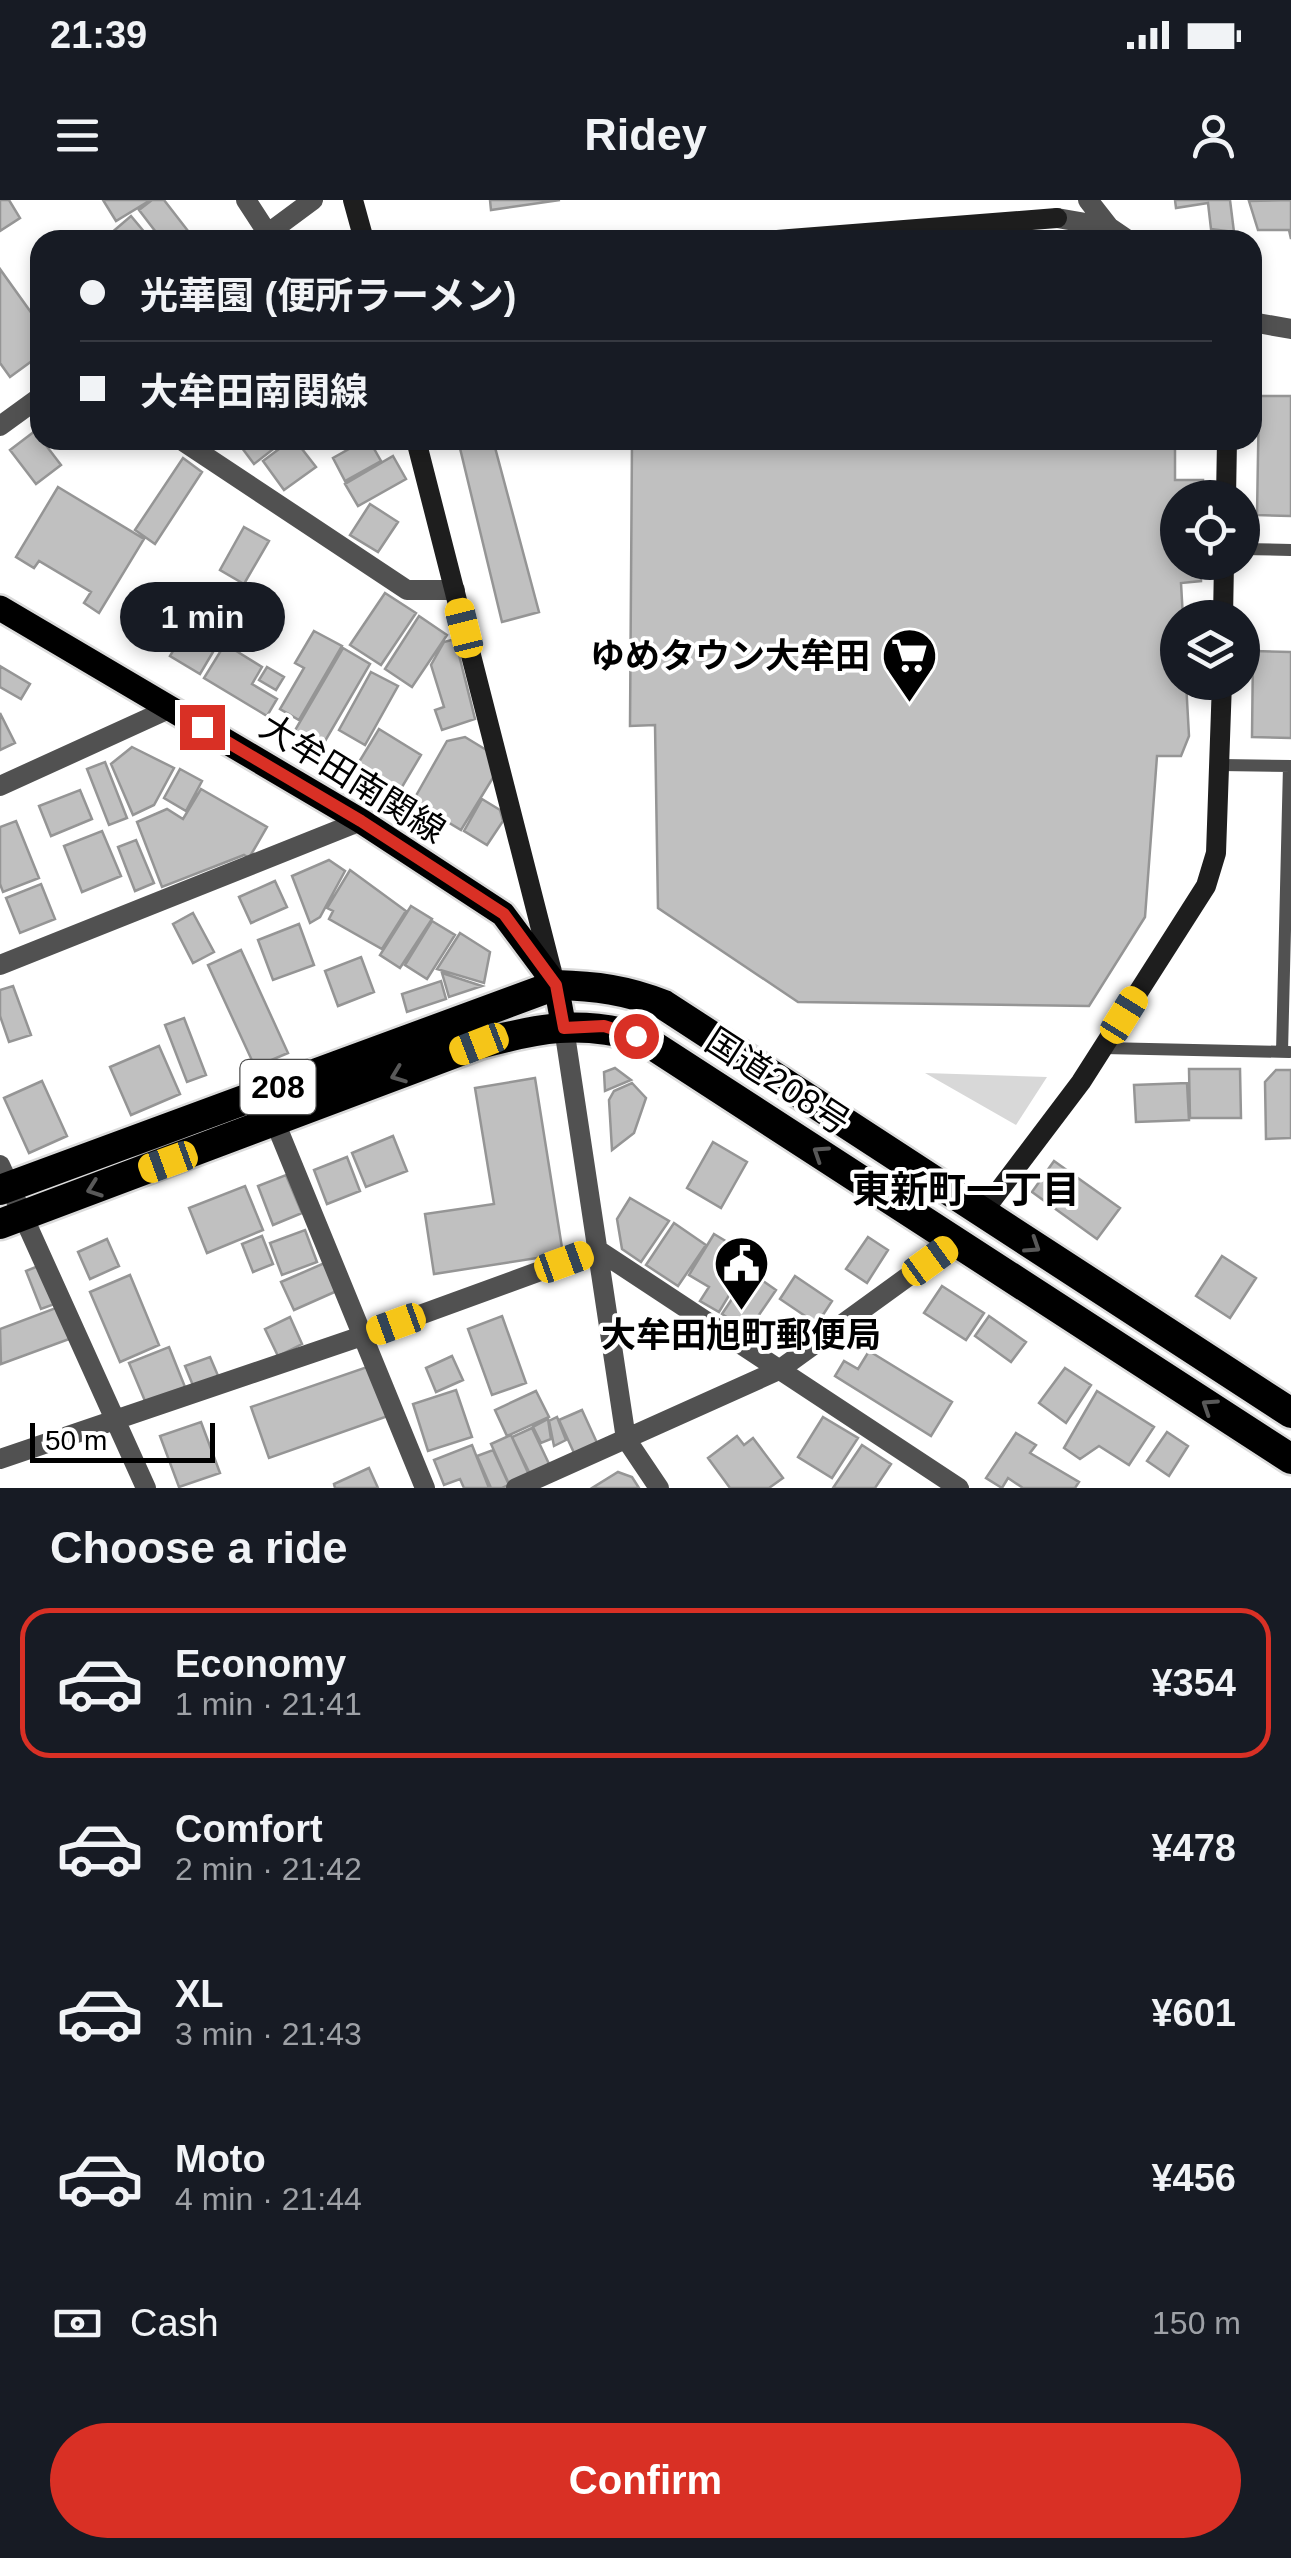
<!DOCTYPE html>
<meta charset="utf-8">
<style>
body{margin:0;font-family:Helvetica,"Noto Sans JP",sans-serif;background:#20242c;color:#f1f3f6;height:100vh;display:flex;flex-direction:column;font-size:38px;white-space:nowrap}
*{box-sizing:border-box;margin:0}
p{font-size:32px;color:#9ea1a6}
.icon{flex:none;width:55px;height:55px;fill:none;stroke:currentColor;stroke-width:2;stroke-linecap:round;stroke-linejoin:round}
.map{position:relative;height:1288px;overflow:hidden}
.drawer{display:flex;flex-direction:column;background:#171b24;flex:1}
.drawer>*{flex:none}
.hud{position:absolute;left:30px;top:30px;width:1232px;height:220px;border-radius:30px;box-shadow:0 5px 15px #0003;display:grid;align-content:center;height:220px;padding:0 50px;background:#171b24}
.tools{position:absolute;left:1160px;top:280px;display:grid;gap:20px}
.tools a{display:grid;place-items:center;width:100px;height:100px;border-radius:50%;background:#171b24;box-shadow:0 5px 15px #0003;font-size:50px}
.scale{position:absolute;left:30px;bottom:25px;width:185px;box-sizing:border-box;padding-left:10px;border:5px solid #000;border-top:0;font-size:28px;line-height:35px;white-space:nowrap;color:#000;-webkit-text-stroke:8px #fff;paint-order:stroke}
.end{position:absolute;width:45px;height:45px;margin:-22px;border:12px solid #d93025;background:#fff;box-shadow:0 0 0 5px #fff}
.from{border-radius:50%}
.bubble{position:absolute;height:70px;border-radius:35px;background:#171b24;box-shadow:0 5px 15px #0003;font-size:32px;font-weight:700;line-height:70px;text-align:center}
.car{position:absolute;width:30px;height:60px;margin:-30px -15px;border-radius:12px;box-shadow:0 0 8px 2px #0007;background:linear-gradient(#f5c518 24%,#345 0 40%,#f5c518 0 76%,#345 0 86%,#f5c518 0)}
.hud b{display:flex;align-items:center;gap:35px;height:95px;font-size:38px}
.hud b+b{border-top:2px solid #363941}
.hud i{width:25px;height:25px;background:#f1f3f6}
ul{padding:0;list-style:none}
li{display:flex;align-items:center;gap:30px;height:150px;margin:0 20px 15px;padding:0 30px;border:5px solid transparent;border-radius:30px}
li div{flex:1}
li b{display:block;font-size:38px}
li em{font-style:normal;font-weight:700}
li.on{border-color:#d93025}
li>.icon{width:90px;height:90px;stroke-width:1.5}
h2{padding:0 50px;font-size:45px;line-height:120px}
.pay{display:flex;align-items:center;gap:25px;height:110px;padding:0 50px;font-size:38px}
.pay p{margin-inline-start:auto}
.primary-button{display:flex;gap:20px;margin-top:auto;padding:20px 50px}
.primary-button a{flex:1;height:115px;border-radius:60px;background:#d93025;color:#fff;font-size:40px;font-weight:700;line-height:115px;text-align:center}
.status{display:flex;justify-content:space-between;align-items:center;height:70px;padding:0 50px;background:#171b24;direction:ltr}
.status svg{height:28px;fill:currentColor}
header{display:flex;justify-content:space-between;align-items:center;height:130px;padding:0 50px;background:#171b24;font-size:45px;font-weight:700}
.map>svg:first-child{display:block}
.green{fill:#d8d8d8}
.building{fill:#c0c0c0;stroke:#959595;stroke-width:2.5}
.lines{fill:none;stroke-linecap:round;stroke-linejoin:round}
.primary-casing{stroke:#dbdbdb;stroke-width:30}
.highway-casing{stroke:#dbdbdb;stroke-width:35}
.lane{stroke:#515151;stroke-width:12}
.street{stroke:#515151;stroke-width:20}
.secondary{stroke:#1e1e1e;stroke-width:20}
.primary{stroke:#000;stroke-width:25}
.highway{stroke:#000;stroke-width:30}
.oneway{stroke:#595959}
.route{stroke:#d93025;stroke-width:12}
.labels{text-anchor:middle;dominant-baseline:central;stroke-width:8;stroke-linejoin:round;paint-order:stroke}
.shield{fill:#fff;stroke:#4c4c4c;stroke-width:2.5}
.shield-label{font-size:32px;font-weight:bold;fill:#000}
.poi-label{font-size:35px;font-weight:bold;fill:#000;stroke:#fff;text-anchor:end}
.street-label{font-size:35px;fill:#000;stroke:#fff}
.neighbourhood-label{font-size:38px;font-weight:bold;fill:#000;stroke:#fff}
</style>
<div class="status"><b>21:39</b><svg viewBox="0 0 49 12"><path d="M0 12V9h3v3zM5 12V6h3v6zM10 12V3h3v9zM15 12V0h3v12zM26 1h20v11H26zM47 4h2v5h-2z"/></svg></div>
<header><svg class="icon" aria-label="menu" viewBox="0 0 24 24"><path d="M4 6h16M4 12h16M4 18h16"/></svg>Ridey<svg class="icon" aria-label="person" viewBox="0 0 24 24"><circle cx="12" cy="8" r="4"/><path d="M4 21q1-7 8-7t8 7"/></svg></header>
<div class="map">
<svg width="1291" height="1288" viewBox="0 0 1291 1288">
<rect width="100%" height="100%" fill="#fff"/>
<path class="green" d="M925 873 1047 877 1016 925Z"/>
<path class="building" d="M0 0H9L20 18 0 31Z
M103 0H148L149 1 116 21Z
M152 0H164L195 40H162L139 10Z
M490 0H560L491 10Z
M1175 0H1230L1234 32 1211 29 1208 3 1176 8Z
M1291 0V39L1289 30H1258L1249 1Z
M131 16 151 40H103Z
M0 69 40 125V155L10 177 0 163Z
M1259 196H1291V316L1257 315Z
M35 231 61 265 36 284 10 250Z
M236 240H279L281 243 254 264Z
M291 240H295L316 267 284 290 263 261Z
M365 240H369L381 261 345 281 333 258Z
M458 240H493L539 412 502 422Z
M632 240H1175V280H1203L1202 298H1178V362H1201V381L1181 383 1183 418H1178V482H1186L1189 536 1181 556H1157L1145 717 1089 806 798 802 658 708 655 525 630 526Z
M393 256 406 279 358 306 345 284Z
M183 258 202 272 155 344 135 330Z
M58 287 144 339 99 413 84 403 91 392 39 361 34 368 16 357Z
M370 304 398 322 378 352 350 335Z
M244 327 269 341 244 384 220 370Z
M385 393 416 413 381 465 350 445Z
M202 402 232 420 200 474 170 456Z
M419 416 447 435 412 487 385 469Z
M314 431 342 446 299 520 280 509 304 468 295 463Z
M455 439 475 519 442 530 435 510 444 507 431 465 444 442Z
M225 444 262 467 252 484 277 499 267 516 204 478Z
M343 448 370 464 321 548 294 532Z
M1253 451 1291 452V538L1252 537Z
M0 466 30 484 21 499 0 487Z
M267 467 284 477 276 490 259 480Z
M371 472 398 486 365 545 339 530Z
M0 513 15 543 0 550Z
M379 529 421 555 399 592 356 567Z
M465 537 488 551 494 576 461 630 413 601 447 541Z
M132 547 174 568 154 605 133 615 111 564Z
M105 562 127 618 109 625 87 569Z
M180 569 202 581 186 611 164 598Z
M201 589 267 627 249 658 244 655 162 687 137 622 167 609 183 619Z
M80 590 92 619 51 636 39 606Z
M482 599 500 610 503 621 487 645 464 631Z
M16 621 39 678 3 692 0 684V627Z
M102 631 121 676 82 692 64 646Z
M136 640 154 683 135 691 118 647Z
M329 660 345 671 320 717 310 723 292 676Z
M350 670 406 711 382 749 329 719 333 711 327 708Z
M275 681 287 707 251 723 239 697Z
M41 684 55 719 20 733 6 698Z
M411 706 432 719 400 768 380 755Z
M193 713 214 752 193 763 173 724Z
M432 721 455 735 427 779 405 765Z
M299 724 314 765 273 780 258 740Z
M460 733 490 752 484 783 437 769Z
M241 750 288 853 255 867 208 765Z
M361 757 374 792 338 806 325 771Z
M442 773 482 786 449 797Z
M441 781 446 799 407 812 402 794Z
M13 786 31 835 9 842 0 816V790Z
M184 818 206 875 187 882 165 825Z
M159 846 180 894 131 915 110 867Z
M615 868 631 880 605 891 604 872Z
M1189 869H1240L1241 918H1190Z
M1276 870H1291V938L1266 939 1265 882Z
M535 878 563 1054 434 1074 425 1014 494 1004 475 888Z
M42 881 67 936 29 953 4 898Z
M632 883 646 898 634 933 612 950 609 900 614 891Z
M1187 883 1189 920 1136 922 1134 885Z
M393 936 407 971 366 987 352 953Z
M713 942 747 962 721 1008 687 988Z
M347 957 360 991 327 1004 314 970Z
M1054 961 1120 1008 1097 1039 1032 992Z
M286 975 302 1013 273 1025 258 986Z
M245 986 263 1030 207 1053 189 1008Z
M630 998 669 1021 641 1062 622 1049 617 1019Z
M674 1023 706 1045 678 1086 646 1065Z
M305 1030 317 1062 282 1075 270 1043Z
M714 1034 752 1057 719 1112 700 1101 709 1087 689 1075Z
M262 1036 273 1064 253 1072 242 1044Z
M868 1037 888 1050 867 1083 846 1069Z
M107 1039 119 1066 90 1079 78 1052Z
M1222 1056 1256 1078 1230 1118 1196 1096Z
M327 1062 339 1090 294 1110 281 1082Z
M46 1063 60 1102 41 1109 26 1071Z
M750 1072 776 1090 748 1131 722 1114Z
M130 1075 159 1145 120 1162 90 1092Z
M795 1076 832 1101 817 1124 780 1099Z
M942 1086 984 1113 966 1140 924 1113Z
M61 1106 72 1138 1 1164 0 1129Z
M502 1116 526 1183 492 1195 468 1129Z
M989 1116 1026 1142 1011 1162 975 1136Z
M290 1117 302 1144 278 1156 265 1129Z
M169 1147 187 1192 148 1208 129 1163Z
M869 1151 952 1202 931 1236 835 1176 844 1161 858 1169Z
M452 1156 463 1180 436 1192 426 1168Z
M210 1157 219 1178 194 1188 185 1166Z
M370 1166 388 1216 269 1258 251 1207Z
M1065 1168 1091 1185 1066 1223 1039 1203Z
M456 1190 472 1237 428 1251 413 1204Z
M536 1191 549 1217 507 1236 495 1210Z
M1097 1191 1154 1227 1129 1265 1099 1246 1080 1259 1064 1248Z
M582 1210 598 1245 575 1255 559 1220Z
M557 1217 566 1240 554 1246 549 1221Z
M823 1217 858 1238 832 1278 798 1257Z
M548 1219 551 1239 541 1243 533 1227Z
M201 1222 220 1273 179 1287 160 1236Z
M532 1228 550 1266 531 1276 512 1237Z
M1167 1232 1188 1246 1169 1276 1147 1261Z
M1016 1233 1036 1245 1030 1253 1079 1282 1075 1288H1023L1008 1278 1002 1288 986 1278Z
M511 1235 529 1275 509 1284 491 1244Z
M737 1236 744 1245 753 1238 783 1278 769 1288H730L708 1258Z
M472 1245 489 1288H464L460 1279 444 1285 434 1260Z
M862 1245 891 1264 875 1288H833Z
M493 1250 509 1285 502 1288H491L477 1256Z
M369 1268 378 1288H335L334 1284Z
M618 1272 632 1277 639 1288H592Z"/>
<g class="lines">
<defs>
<path id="primary" d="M0 408 361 621 503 714 556 785 564 828"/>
<path id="highway" d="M0 990 556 785C595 786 627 790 664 805L1291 1213
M0 1024 479 844C539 828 578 820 640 837L1291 1259"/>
</defs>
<use href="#primary" class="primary-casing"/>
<use href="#highway" class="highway-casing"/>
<path class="lane" d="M1242 349 1291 350
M1221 565 1291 566
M1104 848 1289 852
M1282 852 1289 566"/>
<path class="street" d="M246 0 268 34
M1088 0 1109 27 1128 40
M1057 18 1109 27
M259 40 313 0
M1252 122 1291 129
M0 226 40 197
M181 240 407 390H455
M0 586 171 508
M0 765 361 621
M564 828 626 1239 659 1288
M275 922 425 1288
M0 965 146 1288
M598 1050 959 1288
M0 1259 362 1136 598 1050
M516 1288 779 1170 957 1041"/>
<path class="secondary" d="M353 0 364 40
M777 40 1057 18
M416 240 553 776
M1226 298 1227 240
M1223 418 1224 362
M982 1013 1081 882 1206 686 1216 653 1222 482"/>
<use href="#primary" class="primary"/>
<use href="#highway" class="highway"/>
</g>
<defs><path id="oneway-chevron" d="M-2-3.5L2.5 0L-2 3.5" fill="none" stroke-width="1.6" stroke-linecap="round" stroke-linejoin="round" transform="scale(2.5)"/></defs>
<g class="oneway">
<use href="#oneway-chevron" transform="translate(398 875) rotate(159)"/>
<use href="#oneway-chevron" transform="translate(820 953) rotate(-147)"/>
<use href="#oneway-chevron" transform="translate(94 989) rotate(160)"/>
<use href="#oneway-chevron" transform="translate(1033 1046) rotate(33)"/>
<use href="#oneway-chevron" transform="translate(1209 1206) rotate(-147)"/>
</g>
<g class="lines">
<path class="route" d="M202 527 361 621 504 714 556 785 564 828 604 826 636 836"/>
</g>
<defs>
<symbol id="supermarket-pin" viewBox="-11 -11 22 30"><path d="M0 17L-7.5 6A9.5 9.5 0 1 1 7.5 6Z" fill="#000" stroke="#fff"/><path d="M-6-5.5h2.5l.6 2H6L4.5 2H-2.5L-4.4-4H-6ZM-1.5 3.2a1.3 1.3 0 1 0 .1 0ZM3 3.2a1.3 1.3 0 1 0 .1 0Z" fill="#fff"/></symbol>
<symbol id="civic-pin" viewBox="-11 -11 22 30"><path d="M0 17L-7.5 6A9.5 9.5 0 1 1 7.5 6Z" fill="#000" stroke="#fff"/><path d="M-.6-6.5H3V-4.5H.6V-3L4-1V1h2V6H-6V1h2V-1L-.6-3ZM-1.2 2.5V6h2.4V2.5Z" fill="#fff"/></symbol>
</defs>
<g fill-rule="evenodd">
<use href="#supermarket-pin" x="878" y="424" width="63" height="86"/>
<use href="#civic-pin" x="710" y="1032" width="63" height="86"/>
</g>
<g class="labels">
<rect class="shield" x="240.5" y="860" width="75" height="54" rx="8"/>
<g class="shield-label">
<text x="278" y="887">208</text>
</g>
<g class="poi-label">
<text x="870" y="455">ゆめタウン大牟田</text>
<text x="741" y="1134" text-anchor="middle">大牟田旭町郵便局</text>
</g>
<g class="street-label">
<text transform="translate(353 578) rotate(32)">大牟田南関線</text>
<text transform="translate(778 881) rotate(33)">国道208号</text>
</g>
<g class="neighbourhood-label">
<text x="966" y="990">東新町一丁目</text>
</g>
</g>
</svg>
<div class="tools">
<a><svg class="icon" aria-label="locate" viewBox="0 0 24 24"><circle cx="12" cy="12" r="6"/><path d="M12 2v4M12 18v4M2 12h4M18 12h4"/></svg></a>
<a><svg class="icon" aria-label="layers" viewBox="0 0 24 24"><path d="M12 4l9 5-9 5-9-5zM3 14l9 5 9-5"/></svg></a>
</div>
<div class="scale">50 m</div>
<i class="end from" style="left:636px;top:836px"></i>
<i class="end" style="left:202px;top:527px"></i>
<div class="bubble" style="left:120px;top:382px;width:165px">1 min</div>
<i class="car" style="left:464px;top:428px;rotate:346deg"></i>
<i class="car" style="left:1124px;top:815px;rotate:32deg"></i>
<i class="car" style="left:479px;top:844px;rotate:249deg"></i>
<i class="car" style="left:168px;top:962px;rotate:250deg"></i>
<i class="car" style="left:930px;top:1061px;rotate:54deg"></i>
<i class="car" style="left:564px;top:1062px;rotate:70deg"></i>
<i class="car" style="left:396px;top:1124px;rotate:250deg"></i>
<div class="hud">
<b><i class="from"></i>光華園 (便所ラーメン)</b>
<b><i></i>大牟田南関線</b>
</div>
</div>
<section class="drawer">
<h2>Choose a ride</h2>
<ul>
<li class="on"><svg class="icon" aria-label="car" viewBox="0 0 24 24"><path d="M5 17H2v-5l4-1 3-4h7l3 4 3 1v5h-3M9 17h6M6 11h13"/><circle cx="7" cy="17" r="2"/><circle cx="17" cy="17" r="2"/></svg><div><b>Economy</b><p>1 min · 21:41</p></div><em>¥354</em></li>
<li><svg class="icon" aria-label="car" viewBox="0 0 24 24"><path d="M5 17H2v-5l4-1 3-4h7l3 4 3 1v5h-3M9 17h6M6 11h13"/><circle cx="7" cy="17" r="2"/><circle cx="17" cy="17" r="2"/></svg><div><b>Comfort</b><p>2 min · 21:42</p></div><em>¥478</em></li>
<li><svg class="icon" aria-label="car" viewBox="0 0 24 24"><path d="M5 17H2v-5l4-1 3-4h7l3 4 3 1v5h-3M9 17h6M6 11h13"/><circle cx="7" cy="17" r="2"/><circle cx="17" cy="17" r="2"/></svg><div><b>XL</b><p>3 min · 21:43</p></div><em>¥601</em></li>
<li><svg class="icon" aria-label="car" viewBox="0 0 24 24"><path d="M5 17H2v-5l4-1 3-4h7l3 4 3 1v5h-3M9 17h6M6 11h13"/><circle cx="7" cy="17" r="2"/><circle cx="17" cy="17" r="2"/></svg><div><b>Moto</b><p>4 min · 21:44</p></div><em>¥456</em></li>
</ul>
<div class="pay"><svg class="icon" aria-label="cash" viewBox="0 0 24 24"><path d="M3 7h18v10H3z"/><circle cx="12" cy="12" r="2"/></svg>Cash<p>150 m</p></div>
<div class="primary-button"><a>Confirm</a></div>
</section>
